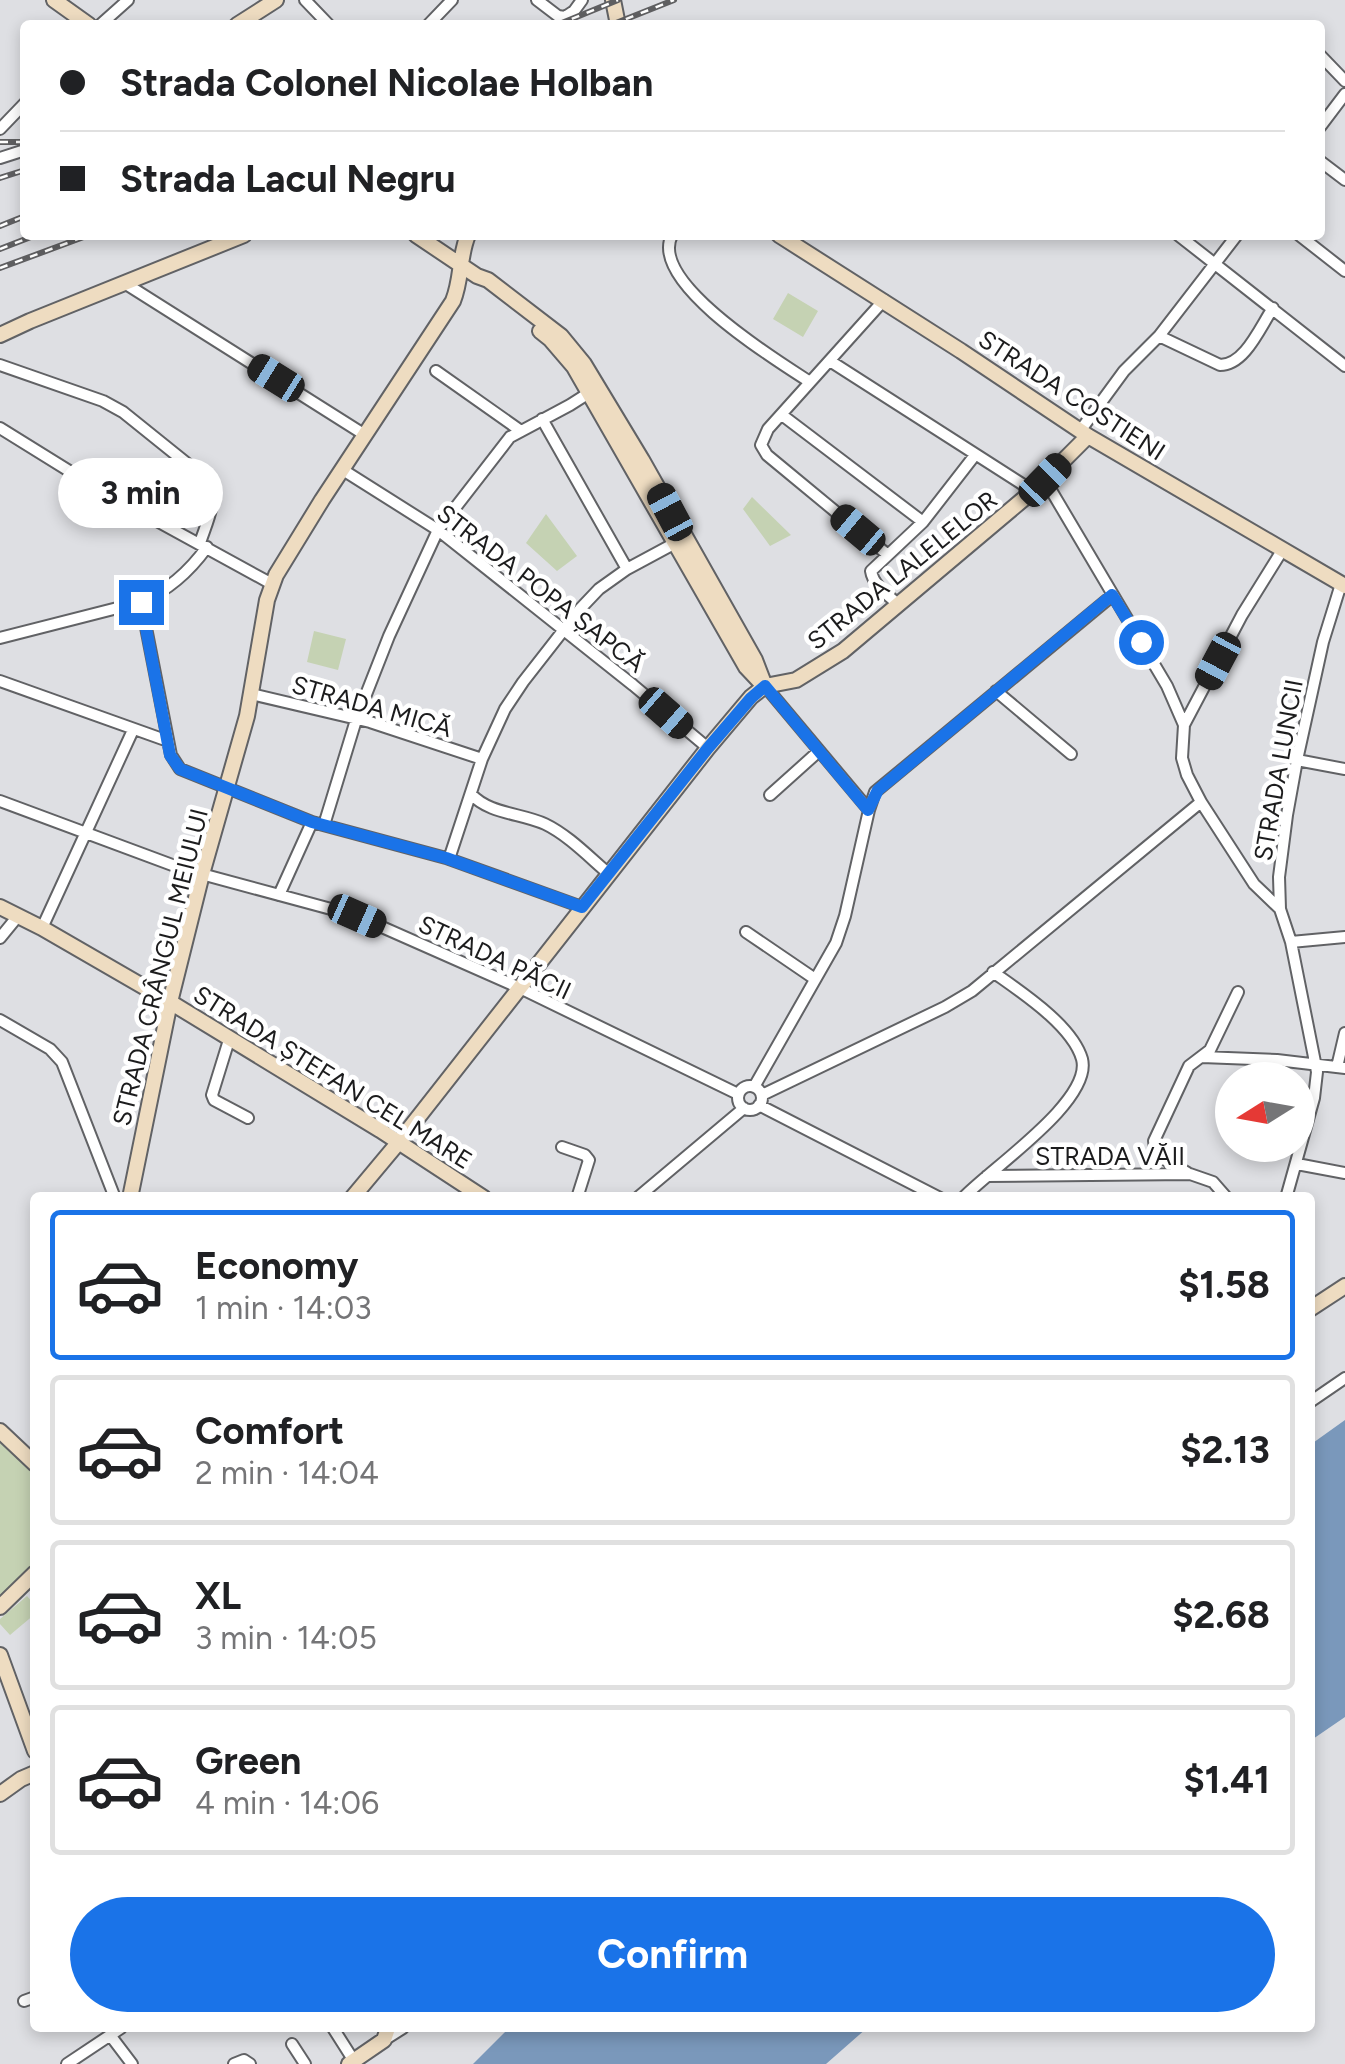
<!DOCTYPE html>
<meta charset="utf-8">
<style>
body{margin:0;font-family:Figtree,sans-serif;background:#f6f6f6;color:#202124;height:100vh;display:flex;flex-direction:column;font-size:38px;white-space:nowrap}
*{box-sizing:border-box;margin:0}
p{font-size:32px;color:#757577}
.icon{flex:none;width:55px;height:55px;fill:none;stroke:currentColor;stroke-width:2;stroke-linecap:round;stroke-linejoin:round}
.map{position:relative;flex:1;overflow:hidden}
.sheet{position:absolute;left:30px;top:1192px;width:1285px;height:840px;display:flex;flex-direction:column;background:#fff;border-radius:10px;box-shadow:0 5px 15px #0003}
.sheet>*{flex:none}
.hud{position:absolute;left:20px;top:20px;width:1305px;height:220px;border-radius:10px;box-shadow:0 5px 15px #0003;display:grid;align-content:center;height:220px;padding:0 40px;background:#fff}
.needle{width:65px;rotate:259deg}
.tools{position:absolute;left:1215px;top:1062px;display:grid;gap:20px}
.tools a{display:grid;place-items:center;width:100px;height:100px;border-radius:50%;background:#fff;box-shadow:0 5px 15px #0003;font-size:50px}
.end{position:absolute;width:45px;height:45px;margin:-22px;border:12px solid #1a73e8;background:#fff;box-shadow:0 0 0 5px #fff}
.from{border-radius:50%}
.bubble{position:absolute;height:70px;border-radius:35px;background:#fff;box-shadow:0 5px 15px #0003;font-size:32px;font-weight:700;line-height:70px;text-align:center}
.car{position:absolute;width:30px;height:60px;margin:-30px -15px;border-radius:12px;box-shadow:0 0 8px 2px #0007;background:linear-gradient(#222 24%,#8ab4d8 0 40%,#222 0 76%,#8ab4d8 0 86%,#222 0)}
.hud b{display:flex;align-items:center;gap:35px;height:95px;font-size:38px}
.hud b+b{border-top:2px solid #e0e0e0}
.hud i{width:25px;height:25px;background:#202124}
ul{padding:18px 0 0;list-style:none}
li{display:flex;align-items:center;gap:30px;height:150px;margin:0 20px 15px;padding:0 20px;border:5px solid #e0e0e0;border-radius:10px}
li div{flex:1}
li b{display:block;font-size:38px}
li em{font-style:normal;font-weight:700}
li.on{border-color:#1a73e8}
li>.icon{width:90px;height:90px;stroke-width:1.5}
.cta{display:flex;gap:20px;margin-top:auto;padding:20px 40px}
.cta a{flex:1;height:115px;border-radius:60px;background:#1a73e8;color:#fff;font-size:40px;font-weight:700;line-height:115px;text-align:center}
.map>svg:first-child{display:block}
.green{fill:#c5d2b3}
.water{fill:#7a98bb}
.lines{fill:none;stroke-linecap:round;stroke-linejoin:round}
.street-casing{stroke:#616265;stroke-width:14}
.secondary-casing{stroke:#616265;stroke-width:18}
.street{stroke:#fff;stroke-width:10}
.secondary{stroke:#eedcc1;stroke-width:14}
.rail-casing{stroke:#5f5f61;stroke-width:6}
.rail{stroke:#fff;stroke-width:2.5;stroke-dasharray:8;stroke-linecap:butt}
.route{stroke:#1a73e8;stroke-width:12}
.labels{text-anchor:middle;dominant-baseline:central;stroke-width:9;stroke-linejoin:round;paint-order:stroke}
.street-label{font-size:25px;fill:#1c1c1d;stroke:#fff}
</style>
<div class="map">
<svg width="1345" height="2064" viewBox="0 0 1345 2064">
<rect width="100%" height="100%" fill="#dedfe3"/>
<path class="green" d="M788 293 818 311 803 337 773 319Z
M752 497 791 535 770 546 743 509Z
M546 514 577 556 557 571 526 543Z
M314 631 346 639 338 670 307 662Z
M0 1436 35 1475V1567L0 1606Z
M27 1596 35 1605V1614L10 1635 0 1624V1619Z"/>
<path class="water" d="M1345 1420V1717L1310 1741V1445Z
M509 2028H867L826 2064H473Z"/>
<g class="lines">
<defs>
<path id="street" d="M305 0 329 25
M537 0 558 16 565 17 574 11 582 0
M100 25 128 0
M428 25 452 0
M1320 55 1345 81
M1320 127 1345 94
M0 129 25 103
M0 158 25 150
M1320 161 1345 180
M672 235C648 282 776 360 810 382
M1178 235 1345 366
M1299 235 1345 271
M126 284 365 435
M884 300 768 429 761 445 767 455 888 555
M1159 336 1220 365C1245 365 1260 327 1273 308
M830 361 1033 491
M0 365 103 401 123 412 210 482C218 501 206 524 200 543
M436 371 521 431
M782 415 923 522
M542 419 627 569
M0 428 95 487 272 584
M1080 431 1124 371 1159 336 1237 235
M343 470 438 530 633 685 708 748
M1045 480 1167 686 1184 725
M141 602 171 755 180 769 312 822 446 858 582 907
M899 605C888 595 873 585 871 571L923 522 975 455
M0 638 141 602C169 590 189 572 207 547
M0 681 168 741
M765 686 869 810
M996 691 1071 754
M251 694 370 722 482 759
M1297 760 1345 769
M471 794C489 814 521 813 545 824 568 835 589 857 609 874
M770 795 819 751
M0 801 183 869 357 916 520 988 738 1094
M1201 802 1254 884 1280 909
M324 825 356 720 389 636 438 530 510 437 570 405 592 391
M449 859 482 759 505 709 523 682 580 609 599 589 627 569 679 541
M279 895 312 822
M42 928 133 730
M746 932 815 979
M0 938 18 916
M1291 942 1345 937
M0 1020 50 1049 62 1062 115 1198
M229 1040 212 1095 214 1100 248 1118
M1202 1057 1277 1060 1345 1068
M1337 1067 1345 1033
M738 1098a12 12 0 1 1 24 0a12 12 0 1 1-24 0Z
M754 1087 836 943 845 916 869 810 875 792 1113 595
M762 1095 945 1007 972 991 1201 802 1187 775 1182 758 1184 725 1242 615 1283 549
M759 1105 940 1198
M562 1147 585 1155 589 1160 577 1198
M1297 1164 1345 1173
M1189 1174C1176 1165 1154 1158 1154 1141L1189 1066 1210 1050 1238 992
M987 1176 1190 1174 1213 1182 1227 1198
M637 1198 744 1108
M963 1198C990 1169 1093 1101 1082 1059 1072 1025 1021 992 993 972
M1286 1198 1314 1098 1317 1072 1291 942 1280 909 1279 877 1287 815 1297 760 1323 642 1341 584
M1310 1402 1345 1378
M24 2001 35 1997
M333 2028 354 2061
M110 2035 132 2064
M384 2040 403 2028
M292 2044 305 2064
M67 2064 121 2028
M234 2064 244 2060 250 2064"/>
<path id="secondary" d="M54 0 89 25
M613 0 618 25
M237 25 276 0
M416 235 477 276 488 280 561 336 584 364 642 460 755 660 765 686
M779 235 961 351 1088 436 1345 586
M540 331 550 339 574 367 746 667 762 684
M0 335 30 321 244 235
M0 907 42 928 170 1002 380 1130 484 1198
M130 1198 170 1002 202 874 247 716 267 600 276 575 322 500 453 301C462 279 459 256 468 235
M352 1198 398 1143 708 748 751 697 765 686 796 680 843 651 1033 491 1088 436
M1310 1309 1345 1286
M0 1431 35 1464
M0 1607 35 1573
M0 1655 35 1751
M0 1794 21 1779 35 1773
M349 2064 384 2040 388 2028"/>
</defs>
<use href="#street" class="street-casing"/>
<use href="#secondary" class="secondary-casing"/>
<use href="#street" class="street"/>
<use href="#secondary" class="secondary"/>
<defs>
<path id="rail" d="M557 25 618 0
M611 25 674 0
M0 142H25
M0 178 25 170
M0 226 25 216
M0 249 36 235
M0 268 89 235"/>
</defs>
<use href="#rail" class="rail-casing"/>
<use href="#rail" class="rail"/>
</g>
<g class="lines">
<path class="route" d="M141 602 170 755 180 769 312 822 446 858 582 907 708 748 751 698 765 686 868 810 878 790 1112 595 1141 642"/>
</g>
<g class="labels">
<g class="street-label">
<text transform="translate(1072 395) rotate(33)">STRADA COSTIENI</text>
<text transform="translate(902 570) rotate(-39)">STRADA LALELELOR</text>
<text transform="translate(541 588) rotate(38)">STRADA POPA ȘAPCĂ</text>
<text transform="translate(372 706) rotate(16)">STRADA MICĂ</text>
<text transform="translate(1278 770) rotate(-80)">STRADA LUNCII</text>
<text transform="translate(495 957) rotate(25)">STRADA PĂCII</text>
<text transform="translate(160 967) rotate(-76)">STRADA CRÂNGUL MEIULUI</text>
<text transform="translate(333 1077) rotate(32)">STRADA ȘTEFAN CEL MARE</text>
<text x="1110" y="1156">STRADA VĂII</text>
</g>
</g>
</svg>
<div class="tools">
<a><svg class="needle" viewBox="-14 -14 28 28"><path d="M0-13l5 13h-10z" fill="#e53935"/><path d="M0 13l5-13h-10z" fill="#757577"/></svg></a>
</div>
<i class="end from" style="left:1141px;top:642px"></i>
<i class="end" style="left:141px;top:602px"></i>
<div class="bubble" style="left:58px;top:458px;width:165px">3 min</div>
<i class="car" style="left:276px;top:378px;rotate:302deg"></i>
<i class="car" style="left:1045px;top:480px;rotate:44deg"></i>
<i class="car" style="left:670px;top:512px;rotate:332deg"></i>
<i class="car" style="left:858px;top:530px;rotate:310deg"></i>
<i class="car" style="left:1218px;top:661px;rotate:208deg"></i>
<i class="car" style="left:666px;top:713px;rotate:131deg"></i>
<i class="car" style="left:357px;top:916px;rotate:114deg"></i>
<div class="hud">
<b><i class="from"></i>Strada Colonel Nicolae Holban</b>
<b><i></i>Strada Lacul Negru</b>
</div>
<section class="sheet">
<ul>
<li class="on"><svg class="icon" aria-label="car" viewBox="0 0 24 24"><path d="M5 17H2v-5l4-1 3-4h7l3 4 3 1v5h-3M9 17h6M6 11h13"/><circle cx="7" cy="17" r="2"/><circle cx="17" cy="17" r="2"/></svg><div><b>Economy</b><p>1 min · 14:03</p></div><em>$1.58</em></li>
<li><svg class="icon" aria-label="car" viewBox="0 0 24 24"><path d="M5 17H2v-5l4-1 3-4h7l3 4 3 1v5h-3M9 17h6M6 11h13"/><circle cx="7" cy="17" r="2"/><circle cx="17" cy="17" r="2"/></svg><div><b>Comfort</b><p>2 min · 14:04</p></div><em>$2.13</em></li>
<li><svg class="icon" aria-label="car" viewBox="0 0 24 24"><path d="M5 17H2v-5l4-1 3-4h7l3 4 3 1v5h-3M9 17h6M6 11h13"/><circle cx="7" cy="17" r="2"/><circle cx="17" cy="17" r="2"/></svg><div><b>XL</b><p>3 min · 14:05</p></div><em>$2.68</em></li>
<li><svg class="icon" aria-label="car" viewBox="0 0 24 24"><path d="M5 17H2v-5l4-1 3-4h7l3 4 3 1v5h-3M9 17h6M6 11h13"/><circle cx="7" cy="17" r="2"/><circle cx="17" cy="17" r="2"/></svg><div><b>Green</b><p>4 min · 14:06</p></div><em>$1.41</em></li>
</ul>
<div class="cta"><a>Confirm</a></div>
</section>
</div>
